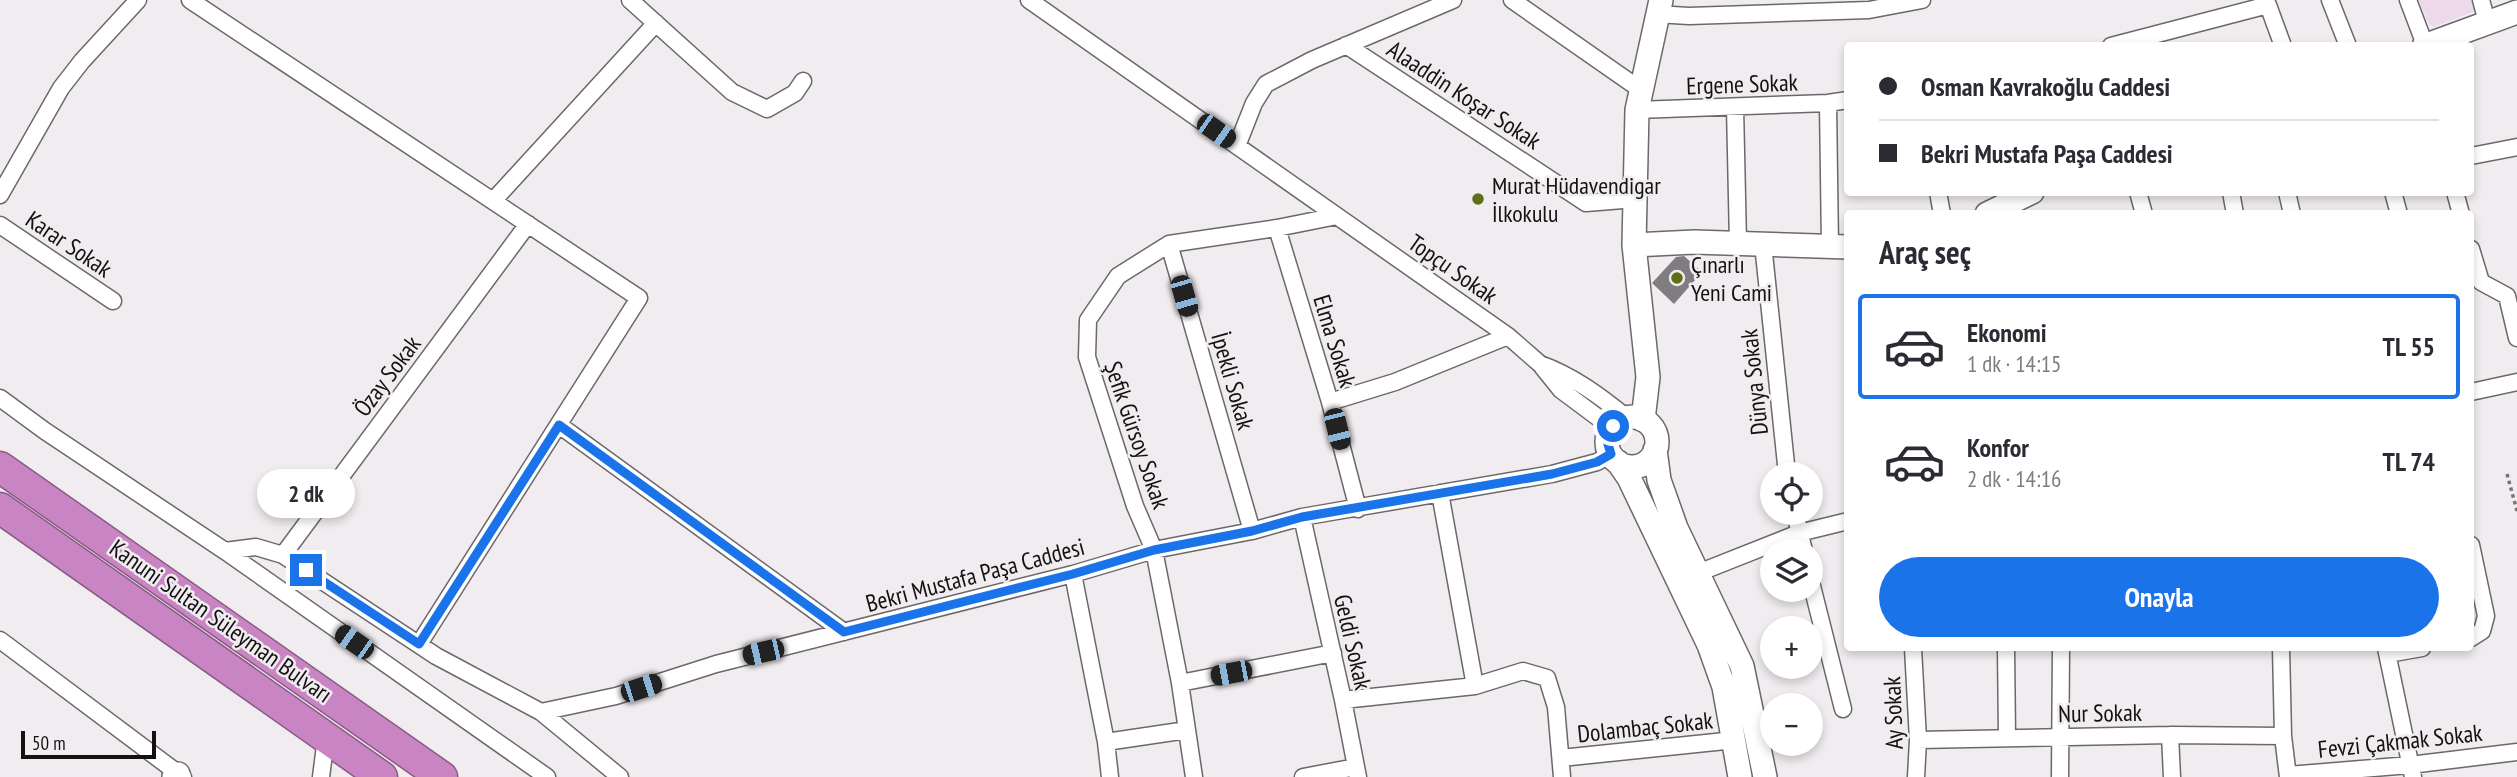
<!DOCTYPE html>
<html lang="tr">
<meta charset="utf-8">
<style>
body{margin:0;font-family:"PT Sans Narrow",sans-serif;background:#f7f7f7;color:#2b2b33;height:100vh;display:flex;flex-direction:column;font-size:26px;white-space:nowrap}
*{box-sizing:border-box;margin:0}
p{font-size:23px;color:#7c7c81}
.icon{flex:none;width:38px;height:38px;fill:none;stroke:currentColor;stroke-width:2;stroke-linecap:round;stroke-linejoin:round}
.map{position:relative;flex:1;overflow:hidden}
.drawer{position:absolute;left:1844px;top:210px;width:630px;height:441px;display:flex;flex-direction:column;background:#fff;border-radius:7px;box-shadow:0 4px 10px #0003}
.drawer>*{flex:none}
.guide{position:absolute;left:1844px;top:42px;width:630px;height:154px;border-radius:7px;box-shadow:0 4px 10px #0003;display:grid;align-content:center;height:154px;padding:0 35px;background:#fff}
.tools{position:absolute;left:1760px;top:462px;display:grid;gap:14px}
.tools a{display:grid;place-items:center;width:63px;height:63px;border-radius:50%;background:#fff;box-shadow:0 4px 10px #0003;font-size:35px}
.scale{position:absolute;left:21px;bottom:18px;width:135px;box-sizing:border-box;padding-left:7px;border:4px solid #131112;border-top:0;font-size:19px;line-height:24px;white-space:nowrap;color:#131112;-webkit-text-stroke:5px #f0ecef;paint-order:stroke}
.end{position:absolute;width:32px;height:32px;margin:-16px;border:9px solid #1a73e8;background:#fff;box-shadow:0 0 0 4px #fff}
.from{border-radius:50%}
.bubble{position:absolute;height:49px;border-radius:24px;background:#fff;box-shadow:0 4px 10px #0003;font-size:23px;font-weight:800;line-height:49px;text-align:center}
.car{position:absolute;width:21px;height:42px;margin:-21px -10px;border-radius:9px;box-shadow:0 0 5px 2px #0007;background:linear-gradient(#222 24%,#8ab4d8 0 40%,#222 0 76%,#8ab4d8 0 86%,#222 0)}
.guide b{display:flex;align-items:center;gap:24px;height:66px;font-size:26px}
.guide b+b{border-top:2px solid #e1e1e2}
.guide i{width:18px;height:18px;background:#2b2b33}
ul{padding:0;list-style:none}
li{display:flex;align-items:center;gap:21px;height:105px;margin:0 14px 10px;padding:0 21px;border:4px solid transparent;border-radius:7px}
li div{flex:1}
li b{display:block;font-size:26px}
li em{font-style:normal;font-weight:800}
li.on{border-color:#1a73e8}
li>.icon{width:63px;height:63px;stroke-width:1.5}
h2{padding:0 35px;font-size:32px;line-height:84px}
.action{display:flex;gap:14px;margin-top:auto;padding:14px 35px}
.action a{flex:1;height:80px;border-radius:42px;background:#1a73e8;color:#fff;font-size:28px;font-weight:800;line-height:80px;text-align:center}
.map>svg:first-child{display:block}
.green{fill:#ecd9ea}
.building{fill:#807d80}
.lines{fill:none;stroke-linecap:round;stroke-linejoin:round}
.street-casing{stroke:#6b686a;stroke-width:19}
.secondary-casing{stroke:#6b686a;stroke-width:26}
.highway-casing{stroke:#895c85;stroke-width:33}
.path{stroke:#777476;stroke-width:3.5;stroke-dasharray:3.5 3.5;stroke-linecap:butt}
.street{stroke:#fff;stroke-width:16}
.secondary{stroke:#fff;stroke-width:23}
.highway{stroke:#c984c3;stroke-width:30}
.route{stroke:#1a73e8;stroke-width:9}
.poi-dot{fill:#5e6e19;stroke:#f0ecef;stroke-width:2.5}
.labels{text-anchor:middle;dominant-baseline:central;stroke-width:5;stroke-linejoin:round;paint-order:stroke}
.street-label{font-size:24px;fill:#131112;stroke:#f0ecef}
.poi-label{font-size:24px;fill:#131112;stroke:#f0ecef;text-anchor:start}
</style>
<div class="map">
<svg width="2517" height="777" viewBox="0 0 2517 777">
<rect width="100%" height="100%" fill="#f0ecef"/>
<path class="green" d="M2419 0H2475L2477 7 2475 11 2433 27 2429 24Z"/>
<path class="building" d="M1684 256 1702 272 1674 304 1652 283 1676 257Z"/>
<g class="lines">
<defs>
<path id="street" d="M190 0 639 298 419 644
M630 0 732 92 767 109 795 93 803 81
M1029 0 1508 336 1540 364 1561 390 1612 428
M1512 0 1641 90
M2330 0 2348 46
M2408 0 2425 45
M2481 0 2487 22
M1656 14 1689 16 1869 10 1922 0
M1346 45 1586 203 1635 199
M2111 46 2268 5 2283 46
M1828 103 1830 247
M1735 107 1738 243
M1637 110 1828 103 1848 100
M1237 146 1254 103 1266 84 1312 60 1453 0
M2471 156 2517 147
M1938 192 1942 214
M2138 192 2144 214
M2231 192 2235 214
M2287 192 2292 214
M2393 192 2399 214
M2455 192 2461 214
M0 195 61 88 82 61 138 0
M493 201 656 23
M0 225 113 301
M1277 228 1330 402 1358 509
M1169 244 1252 531
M1763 244 1787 474
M2471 249 2481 282 2507 296 2517 338
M1540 364C1573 376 1600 396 1627 418
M2471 392 2517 382
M0 398 45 431 225 551 547 777
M1330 402 1395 382 1508 336
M559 425 844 632
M1440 493 1475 686
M1795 513 1804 551
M1302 517 1343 700 1358 777
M2471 545 2486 616 2482 631 2471 638
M225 551 256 547 283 555 436 656 541 712 616 696 716 664 1073 574 1154 550 1252 531 1302 517 1552 474 1597 462 1611 454
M283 555 528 224
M1698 573 1799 533 1848 521
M1073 574 1106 742 1110 777
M1811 582 1843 709
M0 640 183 777
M1913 648 1918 740 1916 777
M2006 648 2007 737
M2281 648 2283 736 2288 777
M2386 648 2413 777
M2388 654 2422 648
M1180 683 1333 653
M1343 700 1475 686 1523 671 1547 678 1556 707 1562 777
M541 712 620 777
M2170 735 2172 777
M1918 740 2170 735 2283 736
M1106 742 1187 730
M1561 758 1735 740
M2288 775 2410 765 2517 752
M321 777 326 738
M1194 777 1180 683 1154 550 1135 506 1087 357 1088 320 1118 276 1169 244 1277 228 1337 216
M1303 777 1356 767
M2060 777 2061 648"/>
<path id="secondary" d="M2424 46 2517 12
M1987 214 2032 192
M1634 245 1694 242 1848 247
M1607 442a25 25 0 1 1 50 0a25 25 0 1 1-50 0Z
M1643 420 1648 377 1634 245 1637 110 1661 0
M1655 450 1659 480 1676 528 1742 666 1765 777
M1618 462 1629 478 1709 645 1724 687 1740 777
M174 777 178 774"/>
<path id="highway" d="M0 467 442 777
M0 508 382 777"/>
</defs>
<use href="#street" class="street-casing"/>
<use href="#secondary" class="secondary-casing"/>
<use href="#highway" class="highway-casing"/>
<path class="path" d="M2507 474 2517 511"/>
<use href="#street" class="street"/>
<use href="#secondary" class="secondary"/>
<use href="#highway" class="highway"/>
</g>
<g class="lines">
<path class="route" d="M306 570 419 644 559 425 844 632 1073 574 1154 550 1252 531 1302 517 1552 474 1597 462 1611 454 1607 441 1613 426"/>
</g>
<g class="poi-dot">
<circle cx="1478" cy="199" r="7"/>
<circle cx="1677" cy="278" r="7"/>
</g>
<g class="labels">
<g class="street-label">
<text transform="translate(1742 84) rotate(-2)">Ergene Sokak</text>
<text transform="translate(1464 95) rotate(33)">Alaaddin Koşar Sokak</text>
<text transform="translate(69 244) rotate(34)">Karar Sokak</text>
<text transform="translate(1453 269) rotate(35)">Topçu Sokak</text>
<text transform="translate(1335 341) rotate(73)">Elma Sokak</text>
<text transform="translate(387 376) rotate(-53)">Özay Sokak</text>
<text transform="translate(1233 381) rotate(74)">İpekli Sokak</text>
<text transform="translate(1754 382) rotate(-96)">Dünya Sokak</text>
<text transform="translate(1137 435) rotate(71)">Şefik Gürsoy Sokak</text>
<text transform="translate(975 575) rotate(-15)">Bekri Mustafa Paşa Caddesi</text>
<text transform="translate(221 621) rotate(35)">Kanuni Sultan Süleyman Bulvarı</text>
<text transform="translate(1353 642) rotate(77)">Geldi Sokak</text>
<text transform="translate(1893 713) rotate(-92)">Ay Sokak</text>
<text transform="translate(2100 713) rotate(-1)">Nur Sokak</text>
<text transform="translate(1645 727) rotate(-6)">Dolambaç Sokak</text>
<text transform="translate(2400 741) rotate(-6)">Fevzi Çakmak Sokak</text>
</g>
<g class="poi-label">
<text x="1492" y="185">Murat Hüdavendigar<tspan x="1492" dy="28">İlkokulu</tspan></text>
<text x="1691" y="264">Çınarlı<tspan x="1691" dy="28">Yeni Cami</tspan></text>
</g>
</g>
</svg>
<div class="tools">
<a><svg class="icon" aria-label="locate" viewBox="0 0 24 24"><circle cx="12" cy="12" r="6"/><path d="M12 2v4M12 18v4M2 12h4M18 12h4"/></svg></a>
<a><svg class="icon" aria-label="layers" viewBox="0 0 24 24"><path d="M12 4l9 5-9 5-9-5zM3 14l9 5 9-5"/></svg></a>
<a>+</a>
<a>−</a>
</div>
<div class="scale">50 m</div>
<i class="end from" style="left:1613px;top:426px"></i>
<i class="end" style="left:306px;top:570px"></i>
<div class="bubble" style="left:257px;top:469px;width:98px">2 dk</div>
<i class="car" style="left:1216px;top:131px;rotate:125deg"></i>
<i class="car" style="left:1184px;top:296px;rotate:164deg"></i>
<i class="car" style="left:1337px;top:429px;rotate:166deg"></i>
<i class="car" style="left:354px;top:642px;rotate:305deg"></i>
<i class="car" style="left:763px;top:652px;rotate:257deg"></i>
<i class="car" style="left:1231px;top:673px;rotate:259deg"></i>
<i class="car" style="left:641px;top:688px;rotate:72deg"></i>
<div class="guide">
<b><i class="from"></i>Osman Kavrakoğlu Caddesi</b>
<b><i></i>Bekri Mustafa Paşa Caddesi</b>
</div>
<section class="drawer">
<h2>Araç seç</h2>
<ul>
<li class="on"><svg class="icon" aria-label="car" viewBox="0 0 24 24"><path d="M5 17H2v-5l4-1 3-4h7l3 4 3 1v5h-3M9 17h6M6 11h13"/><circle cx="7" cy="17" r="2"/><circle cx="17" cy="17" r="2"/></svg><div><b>Ekonomi</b><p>1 dk · 14:15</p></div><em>TL 55</em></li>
<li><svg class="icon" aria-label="car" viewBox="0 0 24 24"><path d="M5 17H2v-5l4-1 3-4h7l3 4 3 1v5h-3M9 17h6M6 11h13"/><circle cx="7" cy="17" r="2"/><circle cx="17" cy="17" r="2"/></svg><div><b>Konfor</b><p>2 dk · 14:16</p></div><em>TL 74</em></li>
</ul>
<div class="action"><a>Onayla</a></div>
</section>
</div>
